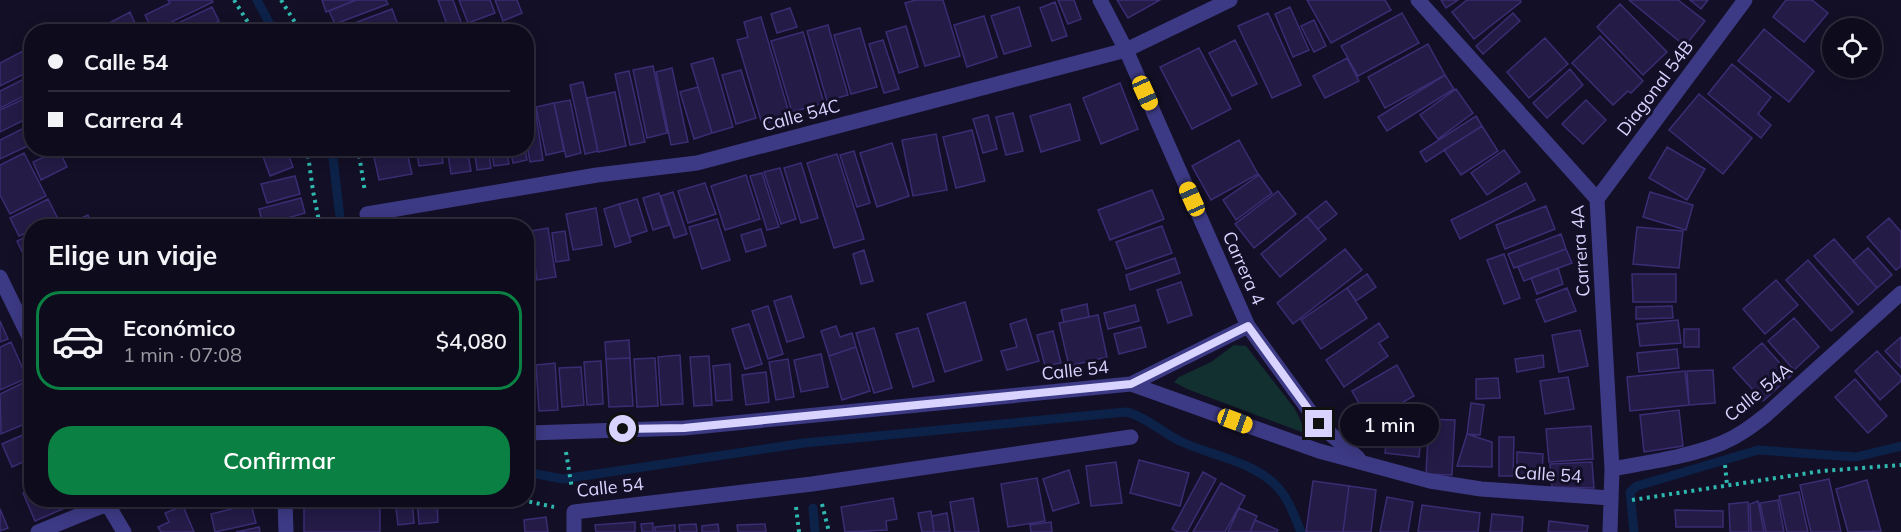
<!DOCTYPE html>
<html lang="es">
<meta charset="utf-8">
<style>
body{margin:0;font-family:Mulish,sans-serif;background:#171425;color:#f1f3f6;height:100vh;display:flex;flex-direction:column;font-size:22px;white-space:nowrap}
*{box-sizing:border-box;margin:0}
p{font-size:20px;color:#9b9ba3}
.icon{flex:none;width:33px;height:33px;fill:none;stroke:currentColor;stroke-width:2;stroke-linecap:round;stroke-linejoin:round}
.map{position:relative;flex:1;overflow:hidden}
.panel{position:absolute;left:24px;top:219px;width:510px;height:288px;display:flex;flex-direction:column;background:#0e0b1c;border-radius:24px;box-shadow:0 3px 15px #0003,0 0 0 2px #2e2b3b}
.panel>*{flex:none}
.banner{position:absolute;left:24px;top:24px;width:510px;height:132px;border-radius:24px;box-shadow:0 3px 15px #0003,0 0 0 2px #2e2b3b;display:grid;align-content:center;height:132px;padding:0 24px;background:#0e0b1c}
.fabs{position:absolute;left:1822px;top:18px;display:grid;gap:12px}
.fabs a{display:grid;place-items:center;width:60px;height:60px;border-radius:50%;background:#0e0b1c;box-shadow:0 3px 15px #0003,0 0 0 2px #2e2b3b;font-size:30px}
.end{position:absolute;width:27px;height:27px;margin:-14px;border:8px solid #d9d4ff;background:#111;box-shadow:0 0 0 3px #111}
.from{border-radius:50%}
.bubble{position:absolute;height:42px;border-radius:21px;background:#0e0b1c;box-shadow:0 3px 15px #0003,0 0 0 2px #2e2b3b;font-size:20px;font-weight:600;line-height:42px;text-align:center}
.car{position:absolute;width:18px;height:36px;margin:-18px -9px;border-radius:8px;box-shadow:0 0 4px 2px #0007;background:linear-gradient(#f5c518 24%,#345 0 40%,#f5c518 0 76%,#345 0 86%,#f5c518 0)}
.banner b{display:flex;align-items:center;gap:21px;height:57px;font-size:22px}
.banner b+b{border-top:2px solid #2e2b3b}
.banner i{width:15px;height:15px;background:#f1f3f6}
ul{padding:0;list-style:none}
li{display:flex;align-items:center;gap:18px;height:99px;margin:0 12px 9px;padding:0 12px;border:3px solid transparent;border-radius:24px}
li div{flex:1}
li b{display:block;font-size:22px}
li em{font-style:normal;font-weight:600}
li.selected{border-color:#0b8043}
li>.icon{width:54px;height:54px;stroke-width:1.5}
h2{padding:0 24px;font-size:27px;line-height:72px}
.cta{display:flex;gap:12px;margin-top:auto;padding:12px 24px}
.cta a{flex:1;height:69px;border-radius:24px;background:#0b8043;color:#fff;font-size:24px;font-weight:600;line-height:69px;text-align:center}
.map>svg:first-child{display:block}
.green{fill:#12302f}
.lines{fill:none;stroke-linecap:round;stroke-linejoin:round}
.stream{stroke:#0c2248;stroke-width:9}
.building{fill:#241b47;stroke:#3b2d73;stroke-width:1.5}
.path{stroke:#2fb8b0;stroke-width:4;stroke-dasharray:3 4.5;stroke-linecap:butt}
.minor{stroke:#3d3a85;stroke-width:15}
.route{stroke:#d9d4ff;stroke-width:8}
.labels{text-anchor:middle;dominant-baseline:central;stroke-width:6;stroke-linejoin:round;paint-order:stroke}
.street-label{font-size:18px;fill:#d9d4ff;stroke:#130f26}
</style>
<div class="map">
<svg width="1901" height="532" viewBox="0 0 1901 532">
<rect width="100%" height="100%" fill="#130f26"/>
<path class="green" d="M1234 345 1246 346 1295 409 1307 434 1187 389 1174 382 1179 377 1211 362Z"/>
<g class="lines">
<path class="stream" d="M257 0 274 32
M330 148 333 158 341 226
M526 472 563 479 804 443 1126 412C1145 416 1164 434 1182 442 1215 457 1262 463 1283 494 1291 505 1296 520 1301 532
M813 508 815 532
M1634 532 1630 492 1637 486 1758 450 1856 457 1901 446"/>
</g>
<path class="building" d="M168 0H212L213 2 153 31 145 15 170 3Z
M322 0H356L326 12Z
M356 0H386L388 4 335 24 329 11Z
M438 0H453L461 22 448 27Z
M459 0H490L495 13 468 23Z
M495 0H517L522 13 503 21Z
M916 0H943L960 56 925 66 905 3Z
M1058 0H1074L1081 19 1068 24Z
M1117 0H1160L1128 18Z
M1307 0H1385L1391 10 1331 43Z
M1441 0H1458L1446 8Z
M1467 0H1520L1521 2 1474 39 1452 12Z
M1629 0H1678L1705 21 1685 46Z
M1690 0H1708L1701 9Z
M1786 0H1812L1828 13 1804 42 1773 17Z
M1055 2 1067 36 1052 41 1040 8Z
M1620 4 1667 52 1643 75 1597 27Z
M212 7 219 21 198 32H182L178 23Z
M1019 7 1031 46 1004 54 991 16Z
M1290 7 1309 50 1293 57 1275 14Z
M790 8 797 27 777 33 771 14Z
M392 9 399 28 389 32H342L341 28Z
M130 12 139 32H116L111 22Z
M1268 13 1301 85 1272 98 1238 26Z
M1402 13 1419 43 1358 76 1341 46Z
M1513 13 1520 21 1483 54 1476 46Z
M984 16 997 57 967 67 954 25Z
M761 17 790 116 762 124 737 40 748 37 744 22Z
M1314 20 1326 46 1314 52 1301 26Z
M222 24 225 32H206Z
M828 25 848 95 827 101 807 31Z
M906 26 918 67 899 73 886 32Z
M860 28 877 87 851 94 834 35Z
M1764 29 1814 71 1789 102 1738 61Z
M803 32 824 103 792 112 771 41Z
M1600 36 1643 81 1631 93 1628 91 1613 105 1572 63Z
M1545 38 1568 64 1529 98 1507 72Z
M883 40 899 89 884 93 869 44Z
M1235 40 1257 84 1232 96 1209 53Z
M1428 44 1445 75 1385 108 1368 77Z
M1199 48 1231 109 1192 129 1160 67Z
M27 49 32 57V70L0 86V63Z
M713 58 733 127 712 133 691 64Z
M1347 58 1359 81 1325 98 1313 76Z
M1732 64 1771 97 1758 114 1771 125 1761 138 1708 94Z
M653 66 667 133 647 138 633 70Z
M672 68 688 142 671 145 656 72Z
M1570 69 1583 85 1547 118 1533 103Z
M741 70 756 118 736 124 722 75Z
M629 71 645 142 630 145 615 74Z
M32 75V92L0 108V91Z
M1445 75 1454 89 1387 131 1378 117Z
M531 82 543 160 530 162 526 139V83Z
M583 82 598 151 585 154 570 85Z
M1120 83 1138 129 1101 144 1083 98Z
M698 87 712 133 694 139 680 92Z
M1456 89 1473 113 1438 139 1420 115Z
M615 92 626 146 598 152 587 98Z
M1699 94 1752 138 1723 174 1669 130Z
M30 96 32 100V116L0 132V110Z
M570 100 581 153 566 157 554 103Z
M1586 100 1606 120 1583 144 1562 124Z
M554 103 564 151 546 155 536 107Z
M1070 104 1080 140 1041 152 1030 116Z
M1013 113 1023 151 1006 155 996 117Z
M988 115 997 149 983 153 973 119Z
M1476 116 1482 126 1426 162 1420 152Z
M32 124V144L0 159V140Z
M1482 126 1498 151 1461 175 1444 150Z
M972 130 985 181 956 188 943 137Z
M936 134 947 190 913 196 902 140Z
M1239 140 1258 174 1211 200 1192 166Z
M892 143 909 196 877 207 860 153Z
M1667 147 1705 169 1687 200 1649 178Z
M260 148H286L293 167 270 176Z
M372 148H406L412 174 379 180Z
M416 148H441L443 163 419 166Z
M447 148H467L471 171 451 174Z
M474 148H488L491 168 477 170Z
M491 148H506L509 164 494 166Z
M510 148H525L527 160 513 163Z
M59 150 67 167 41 180 33 162Z
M1504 150 1520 172 1487 195 1471 173Z
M854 151 870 203 857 207 840 155Z
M24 153 46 196 10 214 0 195V165Z
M837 154 864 239 834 248 807 163Z
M801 163 818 218 801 223 784 168Z
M780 168 796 219 781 224 764 172Z
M762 173 779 227 767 230 750 176Z
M746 175 760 219 725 230 711 186Z
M1259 175 1272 193 1236 220 1223 200Z
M295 176 300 194 267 203 261 184Z
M705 183 716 214 688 223 678 191Z
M1526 183 1535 200 1460 239 1451 220Z
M1152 190 1164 219 1110 240 1098 210Z
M1278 191 1296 214 1254 248 1235 224Z
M673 192 687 234 674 238 661 196Z
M1650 192 1693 205 1686 230 1643 217Z
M659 193 669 225 653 230 643 198Z
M301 198 305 213 263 225 259 209Z
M48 199 57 217 39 226H32V230L19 236 10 218Z
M637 199 647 231 629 237 619 204Z
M1326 201 1337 214 1318 229 1307 216Z
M619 204 631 242 615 247 604 209Z
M1546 206 1555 229 1505 249 1496 225Z
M596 208 602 245 573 250 566 214Z
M88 215 93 226H64Z
M1307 216 1326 239 1280 277 1261 254Z
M1889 218 1901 232V266L1896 270 1867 237Z
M302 219 304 226H276Z
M717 219 730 260 702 269 689 227Z
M1162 226 1172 253 1126 269 1116 242Z
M1637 227 1683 231 1679 268 1633 264Z
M548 228 556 277 537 280 530 231Z
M761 229 766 246 746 252 741 235Z
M565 231 569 260 556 262 552 233Z
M32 234V262L28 264 17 241Z
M1561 234 1566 249 1514 268 1508 254Z
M1834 239 1877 288 1858 305 1814 256Z
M1868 248 1892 275 1877 288 1853 261Z
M1345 249 1362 270 1293 324 1277 303Z
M1566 249 1572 263 1524 281 1518 267Z
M864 250 873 281 861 284 853 254Z
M1504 254 1520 298 1504 304 1487 260Z
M1175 258 1180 273 1130 290 1126 275Z
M1808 260 1853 312 1831 331 1786 280Z
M1558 268 1563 284 1537 294 1531 278Z
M1367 274 1376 287 1356 301 1347 288Z
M1632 274H1676V302H1633Z
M1776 280 1798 305 1765 334 1743 309Z
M1181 282 1192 315 1168 323 1157 290Z
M1347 288 1367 318 1321 349 1301 320Z
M1567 288 1576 311 1545 322 1536 300Z
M791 296 804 337 787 342 774 301Z
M965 302 982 360 945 372 927 314Z
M1087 304 1089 317 1064 322 1061 310Z
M1135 305 1139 321 1108 329 1104 313Z
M768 306 783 354 768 359 752 311Z
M1672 306 1673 318 1636 319V307Z
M1098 315 1107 357 1069 366 1059 323Z
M1794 318 1819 347 1794 370 1768 341Z
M1026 319 1039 361 1007 370 1001 351 1017 347 1010 324Z
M1678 320 1681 343 1640 346 1637 324Z
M0 321 8 339 0 342Z
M1379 323 1388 337 1379 343 1388 356 1344 387 1326 360Z
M749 324 762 364 745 369 732 329Z
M836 326 840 337 852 333 856 347 829 356 821 331Z
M1141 327 1146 347 1119 354 1114 334Z
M874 328 892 388 874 393 856 333Z
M918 328 934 381 913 387 896 334Z
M1684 329H1699V347H1684Z
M1580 330 1588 366 1559 372 1552 335Z
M1053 331 1061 363 1045 366 1037 335Z
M1901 337V368L1885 351Z
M629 340 630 358 606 359 605 342Z
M11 342 27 378 0 390V347Z
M1762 343 1791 376 1763 401 1733 368Z
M856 347 870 391 842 400 829 356Z
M1677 349 1679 368 1639 372 1637 353Z
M1877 351 1901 377V381L1880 400 1855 371Z
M821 354 828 387 801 392 794 360Z
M680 355 683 404 661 405 658 357Z
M1543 355 1544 367 1517 372 1515 359Z
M709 356 712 405 694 406 690 357Z
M630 358 633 406 609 407 606 359Z
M655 358 658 406 637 407 634 359Z
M788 359 794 397 776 400 769 362Z
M601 361 603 404 587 405 584 362Z
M555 363 558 410 539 411 536 365Z
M730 364 732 400 716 401 713 366Z
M1397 365 1414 396 1369 421 1352 391Z
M581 367 584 405 562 407 559 368Z
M1713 370 1715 403 1689 405 1687 371Z
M1685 371 1689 405 1630 411 1627 377Z
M766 372 769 402 746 405 742 375Z
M1568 377 1574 409 1545 414 1540 381Z
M1498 378 1500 398 1476 399V379Z
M1855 379 1887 416 1868 433 1835 397Z
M27 381 32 391V421L1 434 0 394Z
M1471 403 1484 405 1480 435 1467 434Z
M1679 410 1683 446 1644 452 1640 415Z
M1389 417 1423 421 1419 457 1385 453Z
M1429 419 1455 420 1452 475 1426 474Z
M1591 426 1593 459 1549 462 1546 429Z
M32 431V458L12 467 2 444Z
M1467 434 1492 442V467L1457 466Z
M1499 437H1514L1513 476H1499Z
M1517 452 1543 454 1542 478 1517 477Z
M1139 460 1189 473 1180 506 1130 493Z
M1116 462 1122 503 1091 506 1086 466Z
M1592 462 1594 488 1552 487 1550 464Z
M1069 470 1079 503 1053 511 1043 479Z
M1203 472 1216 479 1187 532H1178L1172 529Z
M1037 478 1045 521 1008 527 1001 484Z
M1829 479 1841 532H1811L1800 485Z
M1867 480 1881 531 1848 532 1836 489Z
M1313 481 1349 486 1343 532H1306Z
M1221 483 1245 496 1225 532H1193Z
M1349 486 1376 490 1371 532H1343Z
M32 489V500L81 501 35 521 23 493Z
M1799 492 1808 532H1787L1779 496Z
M1387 497 1413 502 1408 532H1380Z
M893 498 897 519 886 521 887 530 845 532 841 507Z
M973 498 979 532H955L950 502Z
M304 500 380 501V532H304Z
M395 500H412L414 523 398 525Z
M417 500H437L438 522 419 524Z
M1778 500 1784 532H1766L1760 503Z
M1758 501 1764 532H1751L1750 504Z
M1748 502 1749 532H1730L1729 504Z
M251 504 256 523 215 532 211 514Z
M1422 505 1480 513 1478 532H1418Z
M183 506 194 532H161L158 527 169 522 165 513Z
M1239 508 1257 516 1250 532H1228Z
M0 509 8 528 0 531Z
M1675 510 1723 511V527H1676Z
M931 511 934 532H922L918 513Z
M947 513 950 532H934L932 516Z
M1492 514 1523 517 1522 532H1490Z
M546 517 548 532H525L524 520Z
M1255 520 1278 530 1277 532H1250Z
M1549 521 1588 526 1587 532H1548Z
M635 522V532H596L595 525Z
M1051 522 1052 532H1031L1030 525Z
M653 523V532H642L641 524Z
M696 524 697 532H680L679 525Z
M718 524 719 532H702V526Z
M765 524 766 532H738L737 525Z
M675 525V532H655V527Z
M259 527 260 532H236Z"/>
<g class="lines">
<path class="path" d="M234 0 254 32
M281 0 301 32
M307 148 313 191 320 226
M358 148 365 192
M566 452 572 489
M1725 465 1727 485
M522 500 554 507
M1632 500 1822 471 1901 465
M822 504 829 532
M796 507 799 532"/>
<path class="minor" d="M1100 0 1126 50 1248 326 1319 424 1358 458
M1418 0 1597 199 1612 469 1610 532
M1597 199 1745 0
M367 214 597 175 697 163 1126 50 1230 0
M0 277 32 343
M1131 384 1248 326
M528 433 684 428 1131 384 1319 451 1430 481 1481 489 1611 498
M1612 469C1649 462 1688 457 1722 443 1739 436 1752 426 1766 415L1901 293
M105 500 124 532
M285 500 286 532
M38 532 107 504 125 500
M574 532V512L812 484 1131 437"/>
</g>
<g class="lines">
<path class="route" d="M623 429 684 428 1131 384 1248 326 1319 424"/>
</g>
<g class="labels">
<g class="street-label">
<text transform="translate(1655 88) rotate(-53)">Diagonal 54B</text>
<text transform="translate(801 115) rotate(-15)">Calle 54C</text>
<text transform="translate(1580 251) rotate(-94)">Carrera 4A</text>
<text transform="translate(1244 268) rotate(66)">Carrera 4</text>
<text transform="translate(1075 370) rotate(-6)">Calle 54</text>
<text transform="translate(1758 392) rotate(-39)">Calle 54A</text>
<text transform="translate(1548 474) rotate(4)">Calle 54</text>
<text transform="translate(610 487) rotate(-6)">Calle 54</text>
</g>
</g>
</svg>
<div class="fabs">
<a><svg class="icon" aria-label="locate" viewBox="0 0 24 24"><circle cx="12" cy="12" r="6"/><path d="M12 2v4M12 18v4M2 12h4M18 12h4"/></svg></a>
</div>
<i class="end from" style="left:623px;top:429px"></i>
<i class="end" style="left:1319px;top:424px"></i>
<div class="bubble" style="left:1340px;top:404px;width:99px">1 min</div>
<i class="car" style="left:1145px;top:93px;rotate:156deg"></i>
<i class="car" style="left:1192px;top:199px;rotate:336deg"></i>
<i class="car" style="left:1235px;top:421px;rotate:110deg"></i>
<div class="banner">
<b><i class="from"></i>Calle 54</b>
<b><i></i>Carrera 4</b>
</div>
<section class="panel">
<h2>Elige un viaje</h2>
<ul>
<li class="selected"><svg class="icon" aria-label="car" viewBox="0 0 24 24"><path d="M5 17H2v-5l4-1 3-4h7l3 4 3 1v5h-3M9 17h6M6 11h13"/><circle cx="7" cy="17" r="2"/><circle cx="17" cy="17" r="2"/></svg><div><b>Económico</b><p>1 min · 07:08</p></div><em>$4,080</em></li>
</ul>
<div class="cta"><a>Confirmar</a></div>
</section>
</div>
